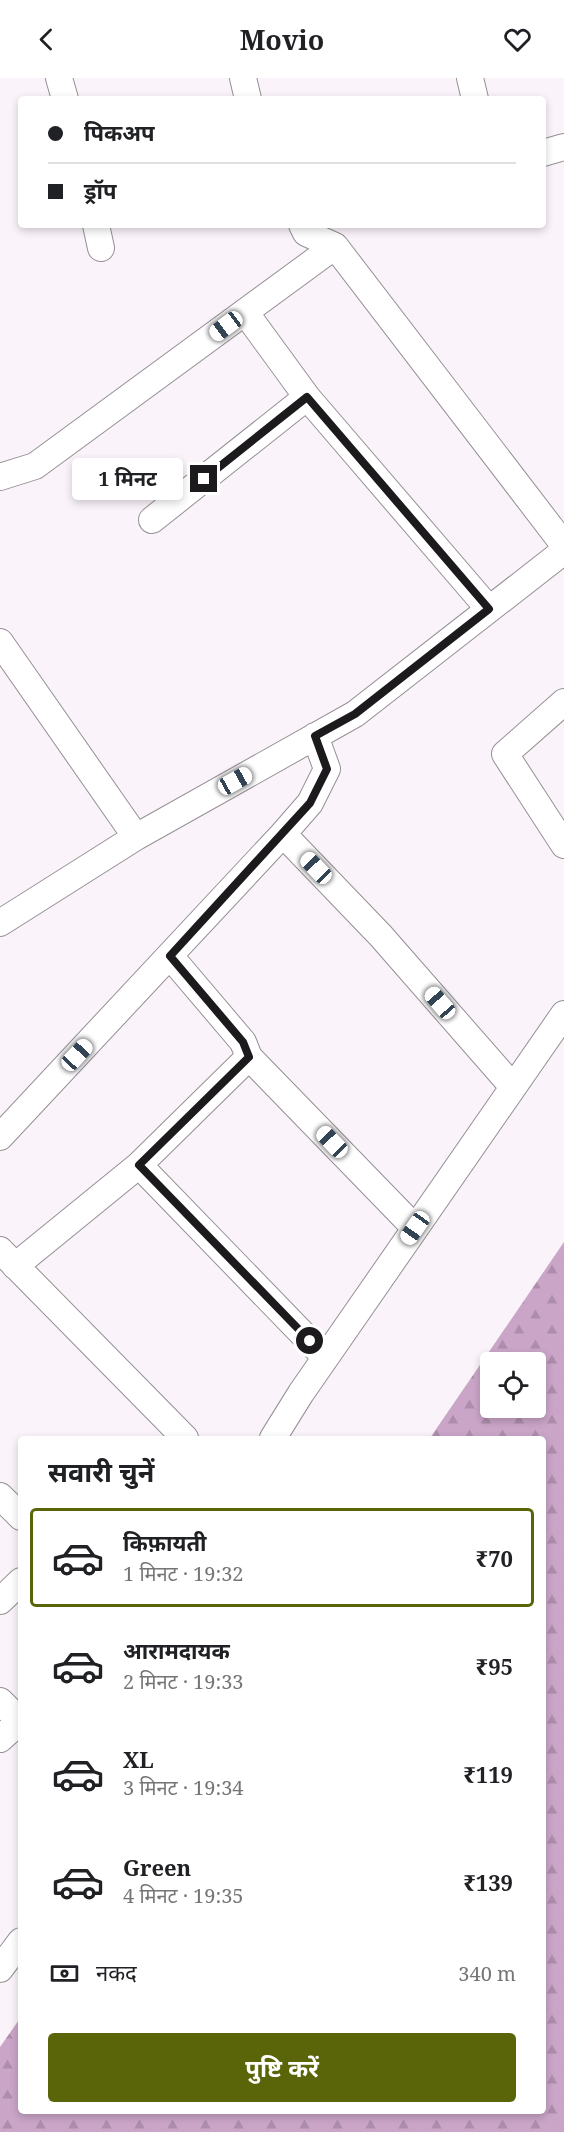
<!DOCTYPE html>
<html lang="hi">
<meta charset="utf-8">
<style>
body{margin:0;font-family:"Noto Serif","Noto Sans Devanagari",serif;background:#f6f6f6;color:#202124;height:100vh;display:flex;flex-direction:column;font-size:22px;white-space:nowrap}
*{box-sizing:border-box;margin:0}
p{font-size:20px;color:#757577}
.icon{flex:none;width:33px;height:33px;fill:none;stroke:currentColor;stroke-width:2;stroke-linecap:round;stroke-linejoin:round}
.map{position:relative;flex:1;overflow:hidden}
.side{position:absolute;left:18px;top:1358px;width:528px;height:678px;display:flex;flex-direction:column;background:#fff;border-radius:6px;box-shadow:0 3px 9px #0003}
.side>*{flex:none}
.guide{position:absolute;left:18px;top:18px;width:528px;height:132px;border-radius:6px;box-shadow:0 3px 9px #0003;display:grid;align-content:center;height:132px;padding:0 30px;background:#fff}
.buttons{position:absolute;left:480px;top:1274px;display:grid;gap:12px}
.buttons a{display:grid;place-items:center;width:66px;height:66px;border-radius:6px;background:#fff;box-shadow:0 3px 9px #0003;font-size:30px}
.end{position:absolute;width:27px;height:27px;margin:-14px;border:8px solid #1c1a1c;background:#fff;box-shadow:0 0 0 3px #fff}
.from{border-radius:50%}
.bubble{position:absolute;height:42px;border-radius:6px;background:#fff;box-shadow:0 3px 9px #0003;font-size:20px;font-weight:700;line-height:42px;text-align:center}
.car{position:absolute;width:18px;height:36px;margin:-18px -9px;border-radius:8px;box-shadow:0 0 4px 2px #0007;background:linear-gradient(#fff 24%,#345 0 40%,#fff 0 76%,#345 0 86%,#fff 0)}
.guide b{display:flex;align-items:center;gap:21px;height:57px;font-size:22px}
.guide b+b{border-top:2px solid #e0e0e0}
.guide i{width:15px;height:15px;background:#202124}
ul{padding:0;list-style:none}
li{display:flex;align-items:center;gap:18px;height:99px;margin:0 12px 9px;padding:0 18px;border:3px solid transparent;border-radius:6px}
li div{flex:1}
li b{display:block;font-size:22px}
li em{font-style:normal;font-weight:700}
li.active{border-color:#5a6509}
li>.icon{width:54px;height:54px;stroke-width:1.5}
h2{padding:0 30px;font-size:27px;line-height:72px}
.pay{display:flex;align-items:center;gap:15px;height:66px;padding:0 30px;font-size:22px}
.pay p{margin-inline-start:auto}
.primary-button{display:flex;gap:12px;margin-top:auto;padding:12px 30px}
.primary-button a{flex:1;height:69px;border-radius:6px;background:#5a6509;color:#fff;font-size:24px;font-weight:700;line-height:69px;text-align:center}
header{display:flex;justify-content:space-between;align-items:center;height:78px;padding:0 30px;background:#fff;font-size:27px;font-weight:700}
.map>svg:first-child{display:block}
.forest{fill:url(#forest-firs);fill-rule:evenodd}
.lines{fill:none;stroke-linecap:round;stroke-linejoin:round}
.minor-casing{stroke:#968f95;stroke-width:28}
.minor{stroke:#fff;stroke-width:26}
.route{stroke:#1c1a1c;stroke-width:8}
</style>
<header><svg class="icon" aria-label="back" viewBox="0 0 24 24"><path d="M15 5l-7 7 7 7"/></svg>Movio<svg class="icon" aria-label="heart" viewBox="0 0 24 24"><path d="M12 20l-8-8c-3-5 5-10 8-4 3-6 11-1 8 4z"/></svg></header>
<div class="map">
<svg width="564" height="2054" viewBox="0 0 564 2054">
<defs>
<pattern id="forest-firs" width="22" height="20" patternUnits="userSpaceOnUse" patternTransform="scale(1.5)"><rect width="22" height="20" fill="#caa5c8"/><path d="M5 1l3.5 6h-7zM16 11l3.5 6h-7z" fill="#ad8dab"/></pattern>
</defs>
<rect width="100%" height="100%" fill="#faf3fa"/>
<path class="forest" d="M564 1164V2054H0V1969L21 1939V2032H543V1360H430ZM490 1284H536V1329H490Z"/>
<g class="lines">
<defs>
<path id="minor" d="M59 0 65 21
M243 0 248 21
M470 0 475 21
M543 75 564 69
M96 147 101 170
M302 147 306 155 335 168 564 467
M245 234 307 319
M0 399 35 388 335 168
M152 442 307 319 489 531
M0 564 136 759
M564 624 505 676 564 767
M283 756 381 858 513 1009
M0 845 136 759 355 636 564 473
M249 979 415 1150
M0 1059 283 756 310 725 327 691 315 658
M139 1087 325 1279
M0 1172 185 1360
M15 1188 139 1087 249 979 243 964 170 878
M273 1360 301 1315 564 936
M0 1418 21 1439
M0 1523 21 1503
M0 1623 20 1643
M0 1661 21 1642
M0 1891 21 1863"/>
</defs>
<use href="#minor" class="minor-casing"/>
<use href="#minor" class="minor"/>
</g>
<g class="lines">
<path class="route" d="M204 401 307 319 489 531 355 636 315 658 327 691 310 725 170 878 243 964 249 979 139 1087 310 1263"/>
</g>
</svg>
<div class="buttons">
<a><svg class="icon" aria-label="locate" viewBox="0 0 24 24"><circle cx="12" cy="12" r="6"/><path d="M12 2v4M12 18v4M2 12h4M18 12h4"/></svg></a>
</div>
<i class="end from" style="left:310px;top:1263px"></i>
<i class="end" style="left:204px;top:401px"></i>
<div class="bubble" style="left:72px;top:380px;width:111px">1 मिनट</div>
<i class="car" style="left:226px;top:248px;rotate:233deg"></i>
<i class="car" style="left:235px;top:703px;rotate:61deg"></i>
<i class="car" style="left:316px;top:790px;rotate:316deg"></i>
<i class="car" style="left:440px;top:925px;rotate:319deg"></i>
<i class="car" style="left:77px;top:977px;rotate:43deg"></i>
<i class="car" style="left:332px;top:1064px;rotate:316deg"></i>
<i class="car" style="left:415px;top:1150px;rotate:215deg"></i>
<div class="guide">
<b><i class="from"></i>पिकअप</b>
<b><i></i>ड्रॉप</b>
</div>
<section class="side">
<h2>सवारी चुनें</h2>
<ul>
<li class="active"><svg class="icon" aria-label="car" viewBox="0 0 24 24"><path d="M5 17H2v-5l4-1 3-4h7l3 4 3 1v5h-3M9 17h6M6 11h13"/><circle cx="7" cy="17" r="2"/><circle cx="17" cy="17" r="2"/></svg><div><b>किफ़ायती</b><p>1 मिनट · 19:32</p></div><em>₹70</em></li>
<li><svg class="icon" aria-label="car" viewBox="0 0 24 24"><path d="M5 17H2v-5l4-1 3-4h7l3 4 3 1v5h-3M9 17h6M6 11h13"/><circle cx="7" cy="17" r="2"/><circle cx="17" cy="17" r="2"/></svg><div><b>आरामदायक</b><p>2 मिनट · 19:33</p></div><em>₹95</em></li>
<li><svg class="icon" aria-label="car" viewBox="0 0 24 24"><path d="M5 17H2v-5l4-1 3-4h7l3 4 3 1v5h-3M9 17h6M6 11h13"/><circle cx="7" cy="17" r="2"/><circle cx="17" cy="17" r="2"/></svg><div><b>XL</b><p>3 मिनट · 19:34</p></div><em>₹119</em></li>
<li><svg class="icon" aria-label="car" viewBox="0 0 24 24"><path d="M5 17H2v-5l4-1 3-4h7l3 4 3 1v5h-3M9 17h6M6 11h13"/><circle cx="7" cy="17" r="2"/><circle cx="17" cy="17" r="2"/></svg><div><b>Green</b><p>4 मिनट · 19:35</p></div><em>₹139</em></li>
</ul>
<div class="pay"><svg class="icon" aria-label="cash" viewBox="0 0 24 24"><path d="M3 7h18v10H3z"/><circle cx="12" cy="12" r="2"/></svg>नकद<p>340 m</p></div>
<div class="primary-button"><a>पुष्टि करें</a></div>
</section>
</div>
